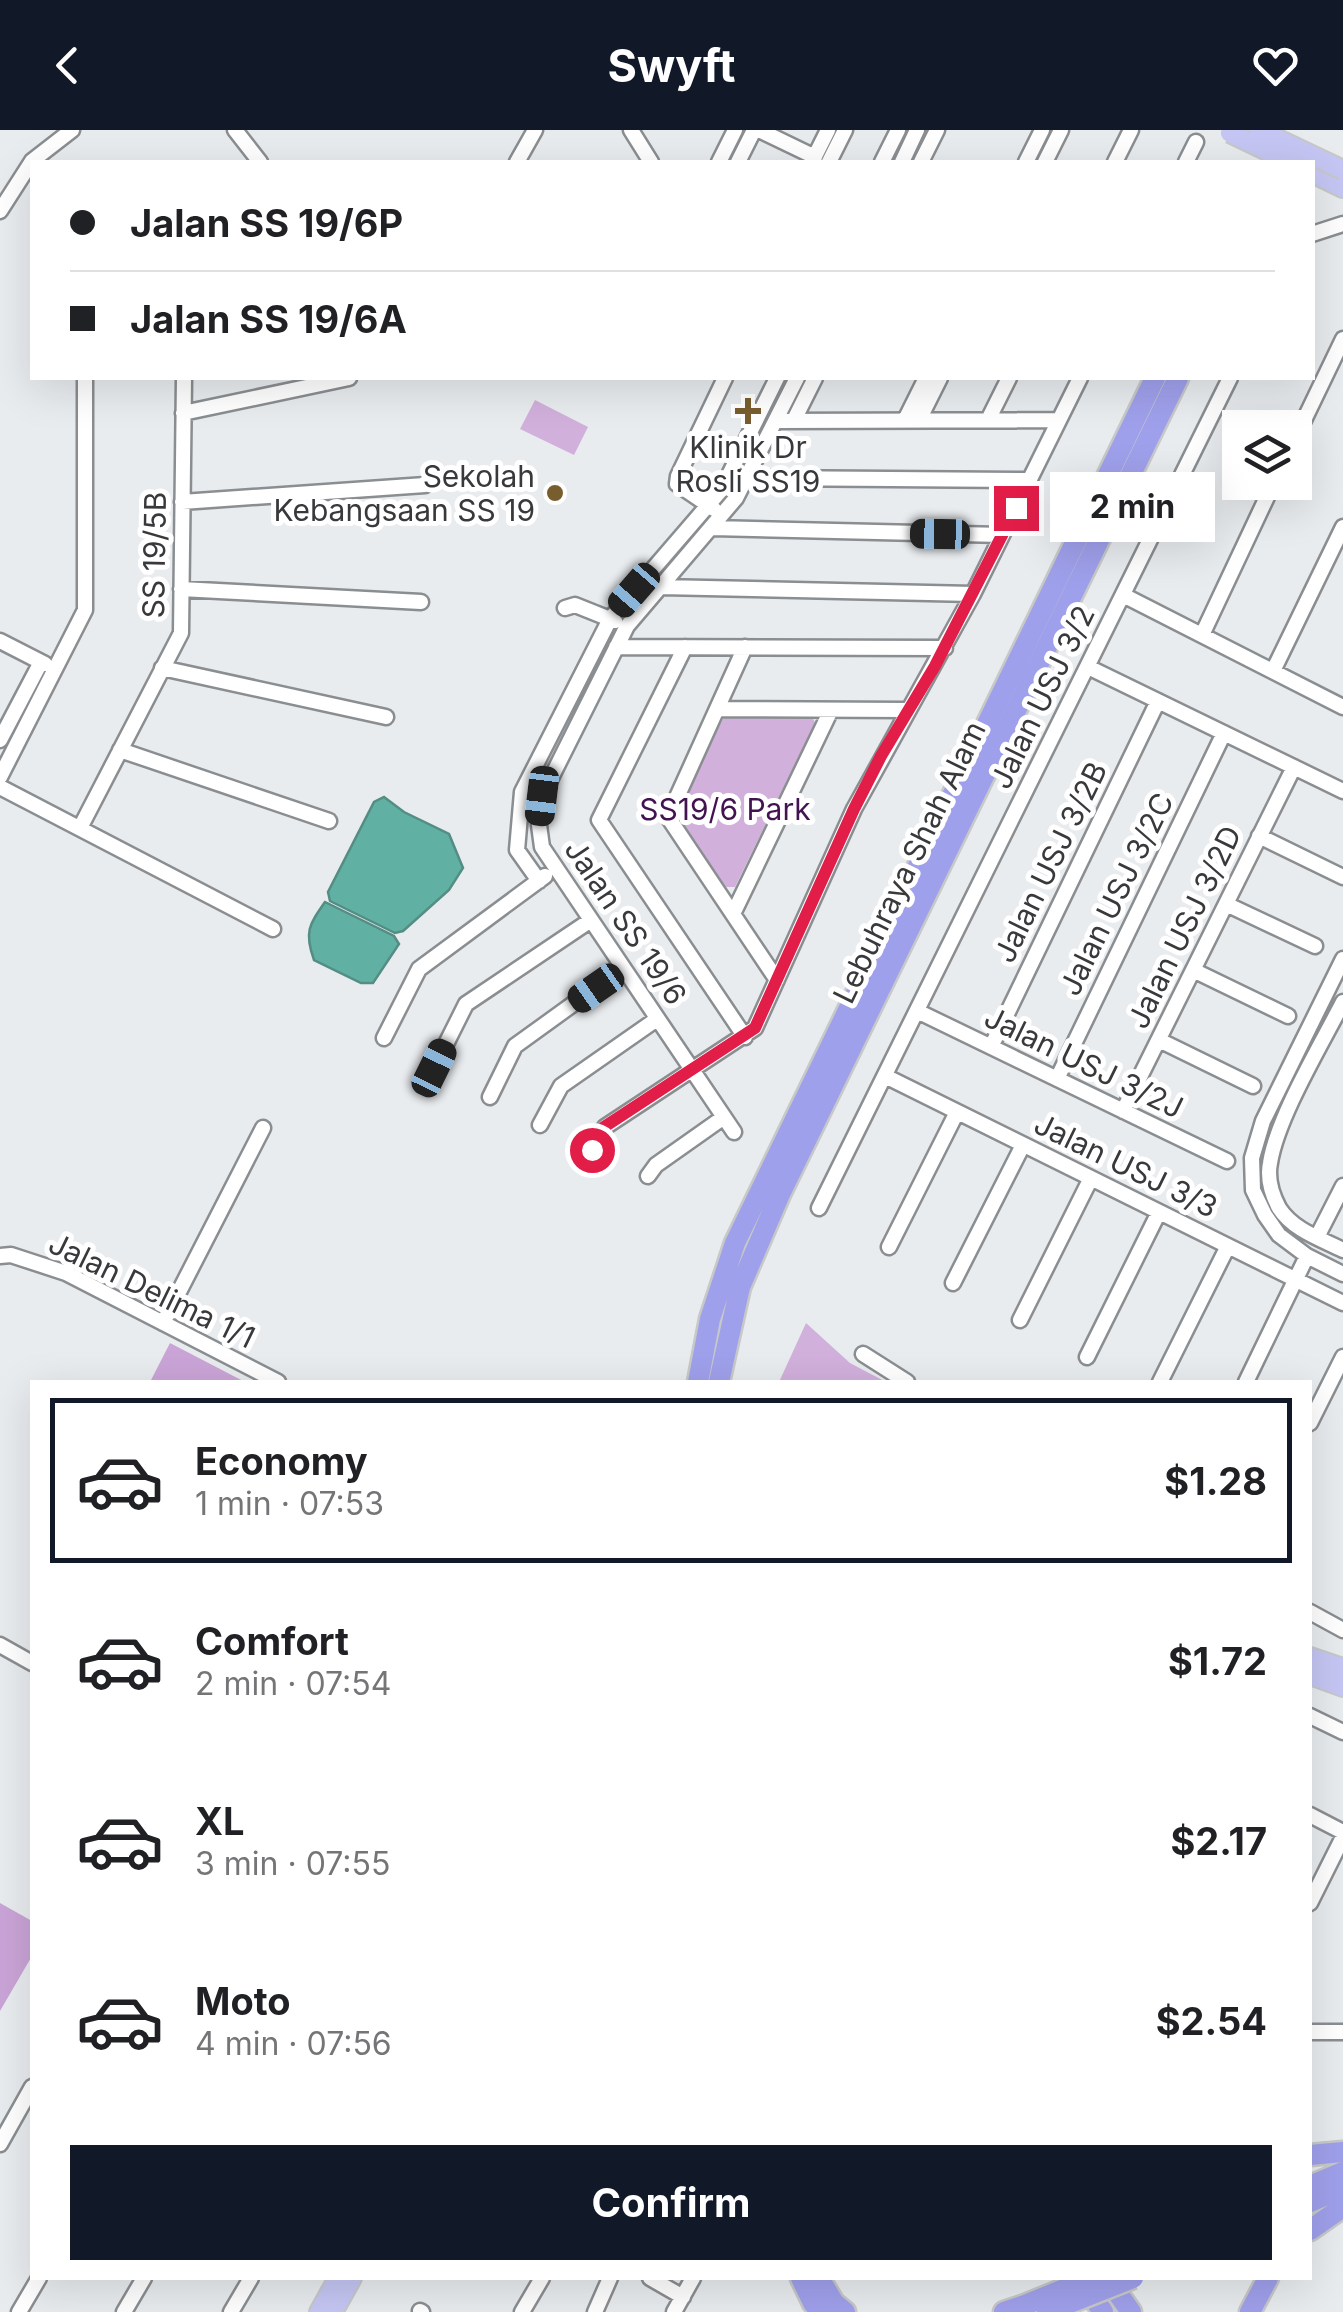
<!DOCTYPE html>
<meta charset="utf-8">
<style>
body{margin:0;font-family:Inter,sans-serif;background:#f2f2f2;color:#202124;height:100vh;display:flex;flex-direction:column;font-size:38px;white-space:nowrap}
*{box-sizing:border-box;margin:0}
p{font-size:32px;color:#757577}
.icon{flex:none;width:55px;height:55px;fill:none;stroke:currentColor;stroke-width:2;stroke-linecap:round;stroke-linejoin:round}
.map{position:relative;flex:1;overflow:hidden}
.sheet{position:absolute;left:30px;top:1250px;width:1282px;height:900px;display:flex;flex-direction:column;background:#fff;border-radius:0px;box-shadow:0 10px 40px #0002}
.sheet>*{flex:none}
.guide{position:absolute;left:30px;top:30px;width:1285px;height:220px;border-radius:0px;box-shadow:0 10px 40px #0002;display:grid;align-content:center;height:220px;padding:0 40px;background:#fff}
.tools{position:absolute;left:1222px;top:280px;display:grid;gap:20px}
.tools a{display:grid;place-items:center;width:90px;height:90px;border-radius:0px;background:#fff;box-shadow:0 10px 40px #0002;font-size:50px}
.end{position:absolute;width:45px;height:45px;margin:-22px;border:12px solid #e11d48;background:#fff;box-shadow:0 0 0 5px #fff}
.from{border-radius:50%}
.bubble{position:absolute;height:70px;border-radius:0px;background:#fff;box-shadow:0 10px 40px #0002;font-size:32px;font-weight:700;line-height:70px;text-align:center}
.car{position:absolute;width:30px;height:60px;margin:-30px -15px;border-radius:12px;box-shadow:0 0 8px 2px #0007;background:linear-gradient(#222 24%,#8ab4d8 0 40%,#222 0 76%,#8ab4d8 0 86%,#222 0)}
.guide b{display:flex;align-items:center;gap:35px;height:95px;font-size:38px}
.guide b+b{border-top:2px solid #e0e0e0}
.guide i{width:25px;height:25px;background:#202124}
ul{padding:18px 0 0;list-style:none}
li{display:flex;align-items:center;gap:30px;height:165px;margin:0 20px 15px;padding:0 20px;border:5px solid transparent;border-radius:0px}
li div{flex:1}
li b{display:block;font-size:38px}
li em{font-style:normal;font-weight:700}
li.current{border-color:#111827}
li>.icon{width:90px;height:90px;stroke-width:1.5}
.action{display:flex;gap:20px;margin-top:auto;padding:20px 40px}
.action a{flex:1;height:115px;border-radius:0px;background:#111827;color:#fff;font-size:40px;font-weight:700;line-height:115px;text-align:center}
header{display:flex;justify-content:space-between;align-items:center;height:130px;padding:0 40px;background:#111827;color:#fff;font-size:45px;font-weight:700}
.map>svg:first-child{display:block}
.green{fill:#d1b0dc}
.forest{fill:#caa4d7}
.water{fill:#60b1a4;stroke:#548d84;stroke-width:2.5}
.lines{fill:none;stroke-linecap:round;stroke-linejoin:round}
.minor-casing{stroke:#8b8e91;stroke-width:19}
.major-casing{stroke:#c7c8c8;stroke-width:22}
.highway-casing{stroke:#c7c8c8;stroke-width:25}
.minor{stroke:#fff;stroke-width:14}
.major{stroke:#c5c6f3;stroke-width:18}
.highway{stroke:#9fa0eb;stroke-width:20}
.major-bridge-casing{stroke:#c7c8c8;stroke-width:22;stroke-linecap:butt}
.highway-bridge-casing{stroke:#c7c8c8;stroke-width:25;stroke-linecap:butt}
.major-bridge{stroke:#c5c6f3;stroke-width:18}
.highway-bridge{stroke:#9fa0eb;stroke-width:20}
.route{stroke:#e11d48;stroke-width:12}
.poi-dot{fill:#785e2f;stroke:#fff;stroke-width:4}
.labels{text-anchor:middle;dominant-baseline:central;stroke-width:10;stroke-linejoin:round;paint-order:stroke}
.poi-label{font-size:30px;fill:#38393b;stroke:#fff}
.street-label{font-size:30px;fill:#38393b;stroke:#fff}
.park-label{font-size:30px;fill:#431351;stroke:#fff}
</style>
<header><svg class="icon" aria-label="back" viewBox="0 0 24 24"><path d="M15 5l-7 7 7 7"/></svg>Swyft<svg class="icon" aria-label="heart" viewBox="0 0 24 24"><path d="M12 20l-8-8c-3-5 5-10 8-4 3-6 11-1 8 4z"/></svg></header>
<div class="map">
<svg width="1343" height="2182" viewBox="0 0 1343 2182">
<rect width="100%" height="100%" fill="#e9ecef"/>
<path class="green" d="M535 270 588 297 574 325 520 299Z
M725 585H812L815 593 735 757H726L673 685Z
M806 1193 850 1233 886 1252H779Z"/>
<path class="forest" d="M170 1213 245 1252H150Z
M0 1773 32 1791V1826L0 1881Z"/>
<path class="water" d="M384 667 404 682 449 704 463 738 449 760 403 801 395 803 330 771 328 762 374 672Z
M325 772 394 806 399 814 373 853H361L314 830C304 802 309 795 325 772Z"/>
<g class="lines">
<defs>
<path id="minor" d="M235 0 260 32
M631 0 651 32
M759 0 815 27
M517 32 535 0
M719 32 735 0
M738 32 754 0
M812 32 828 0
M829 32 845 0
M882 32 898 0
M902 32 917 0
M921 32 937 0
M1026 32 1042 0
M1045 32 1061 0
M1115 32 1131 0
M1186 32 1196 12
M0 81 32 31 72 0
M1312 104 1343 94
M183 283 349 248
M794 290 815 248
M905 290 926 248
M919 290 940 248
M988 290 1009 248
M776 291 1059 290
M1295 309 1343 209
M747 348 1030 350
M182 372 425 355
M714 379 677 354 678 346 725 248
M712 398 1002 405
M661 457 973 464
M181 459 421 472
M1123 465 1343 577
M565 478 575 475 615 491
M1202 505 1274 352
M0 511 45 534
M616 517 945 518
M685 517 599 690 745 907
M745 517 668 687 777 850
M1088 537 1343 661
M162 538 386 587
M1273 541 1343 397
M719 579 907 580
M0 610 41 532
M120 620 329 691
M0 647 85 480V248
M0 657 273 799
M80 698 181 503 184 248
M1259 706 1343 747
M539 751 517 720 522 662 610 489 722 359 777 248
M1226 774 1315 816
M733 784 831 580
M1343 829 1263 991 1252 1028 1253 1060 1265 1085 1279 1105 1307 1126 1343 1144
M1193 840 1288 886
M1343 872C1321 915 1277 988 1270 1033 1267 1048 1272 1065 1279 1078 1293 1100 1321 1109 1343 1120
M917 881 1227 1031
M384 908 419 839 545 746
M1159 910 1253 956
M991 917 1158 571
M434 938 466 874 591 790
M885 946 1343 1173
M1057 949 1224 603
M490 967 515 916 623 838
M1123 981 1294 637
M540 995 561 956 657 889
M734 1002 542 717 539 695 542 666 627 496 736 368 797 248
M593 1020 605 997 755 898 854 679 973 464 1080 248
M648 1046 656 1035 724 987
M819 1078 1230 248
M1317 1107 1343 1056
M889 1117 957 982
M0 1126 11 1125 66 1143 278 1252
M953 1153 1023 1015
M1020 1190 1091 1048
M163 1193 263 998
M863 1224 907 1252
M1087 1227 1159 1082
M1160 1252 1228 1116
M1246 1252 1307 1126
M1310 1293 1343 1227
M1310 1482 1343 1500
M0 1515 32 1533
M1310 1586 1343 1602
M1310 1685 1343 1702
M1310 1773 1343 1707
M1310 1902H1343
M0 2014 32 1957
M650 2148 683 2167
M420 2181 422 2182
M19 2182 39 2148
M124 2182 144 2148
M231 2182 251 2148
M522 2182 542 2148
M595 2182 610 2148
M674 2182 693 2148"/>
<path id="major" d="M1312 43 1343 58
M1310 1527 1343 1538
M1310 1545 1343 1557
M319 2182 338 2148
M333 2182 352 2148"/>
<path id="highway" d="M698 1252 710 1189 735 1113 1155 248
M719 1252 740 1157 780 1064 1178 248
M1310 2025 1343 2022
M1310 2056 1343 2042
M1310 2072 1343 2058
M1310 2100 1343 2077
M801 2148 813 2173 821 2182
M819 2148 834 2173 845 2182
M1107 2148 1131 2182
M1081 2150 1103 2182
M1004 2182 1025 2175
M1250 2182 1268 2148"/>
</defs>
<use href="#minor" class="minor-casing"/>
<use href="#major" class="major-casing"/>
<use href="#highway" class="highway-casing"/>
<use href="#minor" class="minor"/>
<use href="#major" class="major"/>
<use href="#highway" class="highway"/>
<defs>
<path id="major-bridge" d="M1259 0 1343 40
M1230 3 1290 32"/>
<path id="highway-bridge" d="M1025 2175 1091 2148
M1047 2182 1133 2148"/>
</defs>
<use href="#major-bridge" class="major-bridge-casing"/>
<use href="#highway-bridge" class="highway-bridge-casing"/>
<use href="#major-bridge" class="major-bridge"/>
<use href="#highway-bridge" class="highway-bridge"/>
</g>
<g class="lines">
<path class="route" d="M592 1020 604 997 755 898 854 679 881 626 935 536 1016 378"/>
</g>
<g class="poi-dot">
<path d="M743 266h10v10h10v10h-10v10h-10v-10h-10v-10h10z"/>
<circle cx="555" cy="363" r="10"/>
</g>
<g class="labels">
<g class="poi-label">
<text x="748" y="317">Klinik Dr<tspan x="748" dy="34">Rosli SS19</tspan></text>
<text x="535" y="346" text-anchor="end">Sekolah<tspan x="535" dy="34">Kebangsaan SS 19</tspan></text>
</g>
<g class="street-label">
<text transform="translate(154 425) rotate(-89)">SS 19/5B</text>
<text transform="translate(1042 567) rotate(-64)">Jalan USJ 3/2</text>
<text transform="translate(909 732) rotate(-64)">Lebuhraya Shah Alam</text>
<text transform="translate(1050 732) rotate(-64)">Jalan USJ 3/2B</text>
<text transform="translate(1116 764) rotate(-64)">Jalan USJ 3/2C</text>
<text transform="translate(626 792) rotate(56)">Jalan SS 19/6</text>
<text transform="translate(1184 797) rotate(-64)">Jalan USJ 3/2D</text>
<text transform="translate(1084 932) rotate(26)">Jalan USJ 3/2J</text>
<text transform="translate(1126 1035) rotate(26)">Jalan USJ 3/3</text>
<text transform="translate(152 1160) rotate(26)">Jalan Delima 1/1</text>
</g>
<g class="park-label">
<text x="725" y="679">SS19/6 Park</text>
</g>
</g>
</svg>
<div class="tools">
<a><svg class="icon" aria-label="layers" viewBox="0 0 24 24"><path d="M12 4l9 5-9 5-9-5zM3 14l9 5 9-5"/></svg></a>
</div>
<i class="end from" style="left:592px;top:1020px"></i>
<i class="end" style="left:1016px;top:378px"></i>
<div class="bubble" style="left:1050px;top:342px;width:165px">2 min</div>
<i class="car" style="left:940px;top:404px;rotate:271deg"></i>
<i class="car" style="left:634px;top:460px;rotate:221deg"></i>
<i class="car" style="left:542px;top:666px;rotate:187deg"></i>
<i class="car" style="left:596px;top:858px;rotate:235deg"></i>
<i class="car" style="left:434px;top:938px;rotate:26deg"></i>
<div class="guide">
<b><i class="from"></i>Jalan SS 19/6P</b>
<b><i></i>Jalan SS 19/6A</b>
</div>
<section class="sheet">
<ul>
<li class="current"><svg class="icon" aria-label="car" viewBox="0 0 24 24"><path d="M5 17H2v-5l4-1 3-4h7l3 4 3 1v5h-3M9 17h6M6 11h13"/><circle cx="7" cy="17" r="2"/><circle cx="17" cy="17" r="2"/></svg><div><b>Economy</b><p>1 min · 07:53</p></div><em>$1.28</em></li>
<li><svg class="icon" aria-label="car" viewBox="0 0 24 24"><path d="M5 17H2v-5l4-1 3-4h7l3 4 3 1v5h-3M9 17h6M6 11h13"/><circle cx="7" cy="17" r="2"/><circle cx="17" cy="17" r="2"/></svg><div><b>Comfort</b><p>2 min · 07:54</p></div><em>$1.72</em></li>
<li><svg class="icon" aria-label="car" viewBox="0 0 24 24"><path d="M5 17H2v-5l4-1 3-4h7l3 4 3 1v5h-3M9 17h6M6 11h13"/><circle cx="7" cy="17" r="2"/><circle cx="17" cy="17" r="2"/></svg><div><b>XL</b><p>3 min · 07:55</p></div><em>$2.17</em></li>
<li><svg class="icon" aria-label="car" viewBox="0 0 24 24"><path d="M5 17H2v-5l4-1 3-4h7l3 4 3 1v5h-3M9 17h6M6 11h13"/><circle cx="7" cy="17" r="2"/><circle cx="17" cy="17" r="2"/></svg><div><b>Moto</b><p>4 min · 07:56</p></div><em>$2.54</em></li>
</ul>
<div class="action"><a>Confirm</a></div>
</section>
</div>
